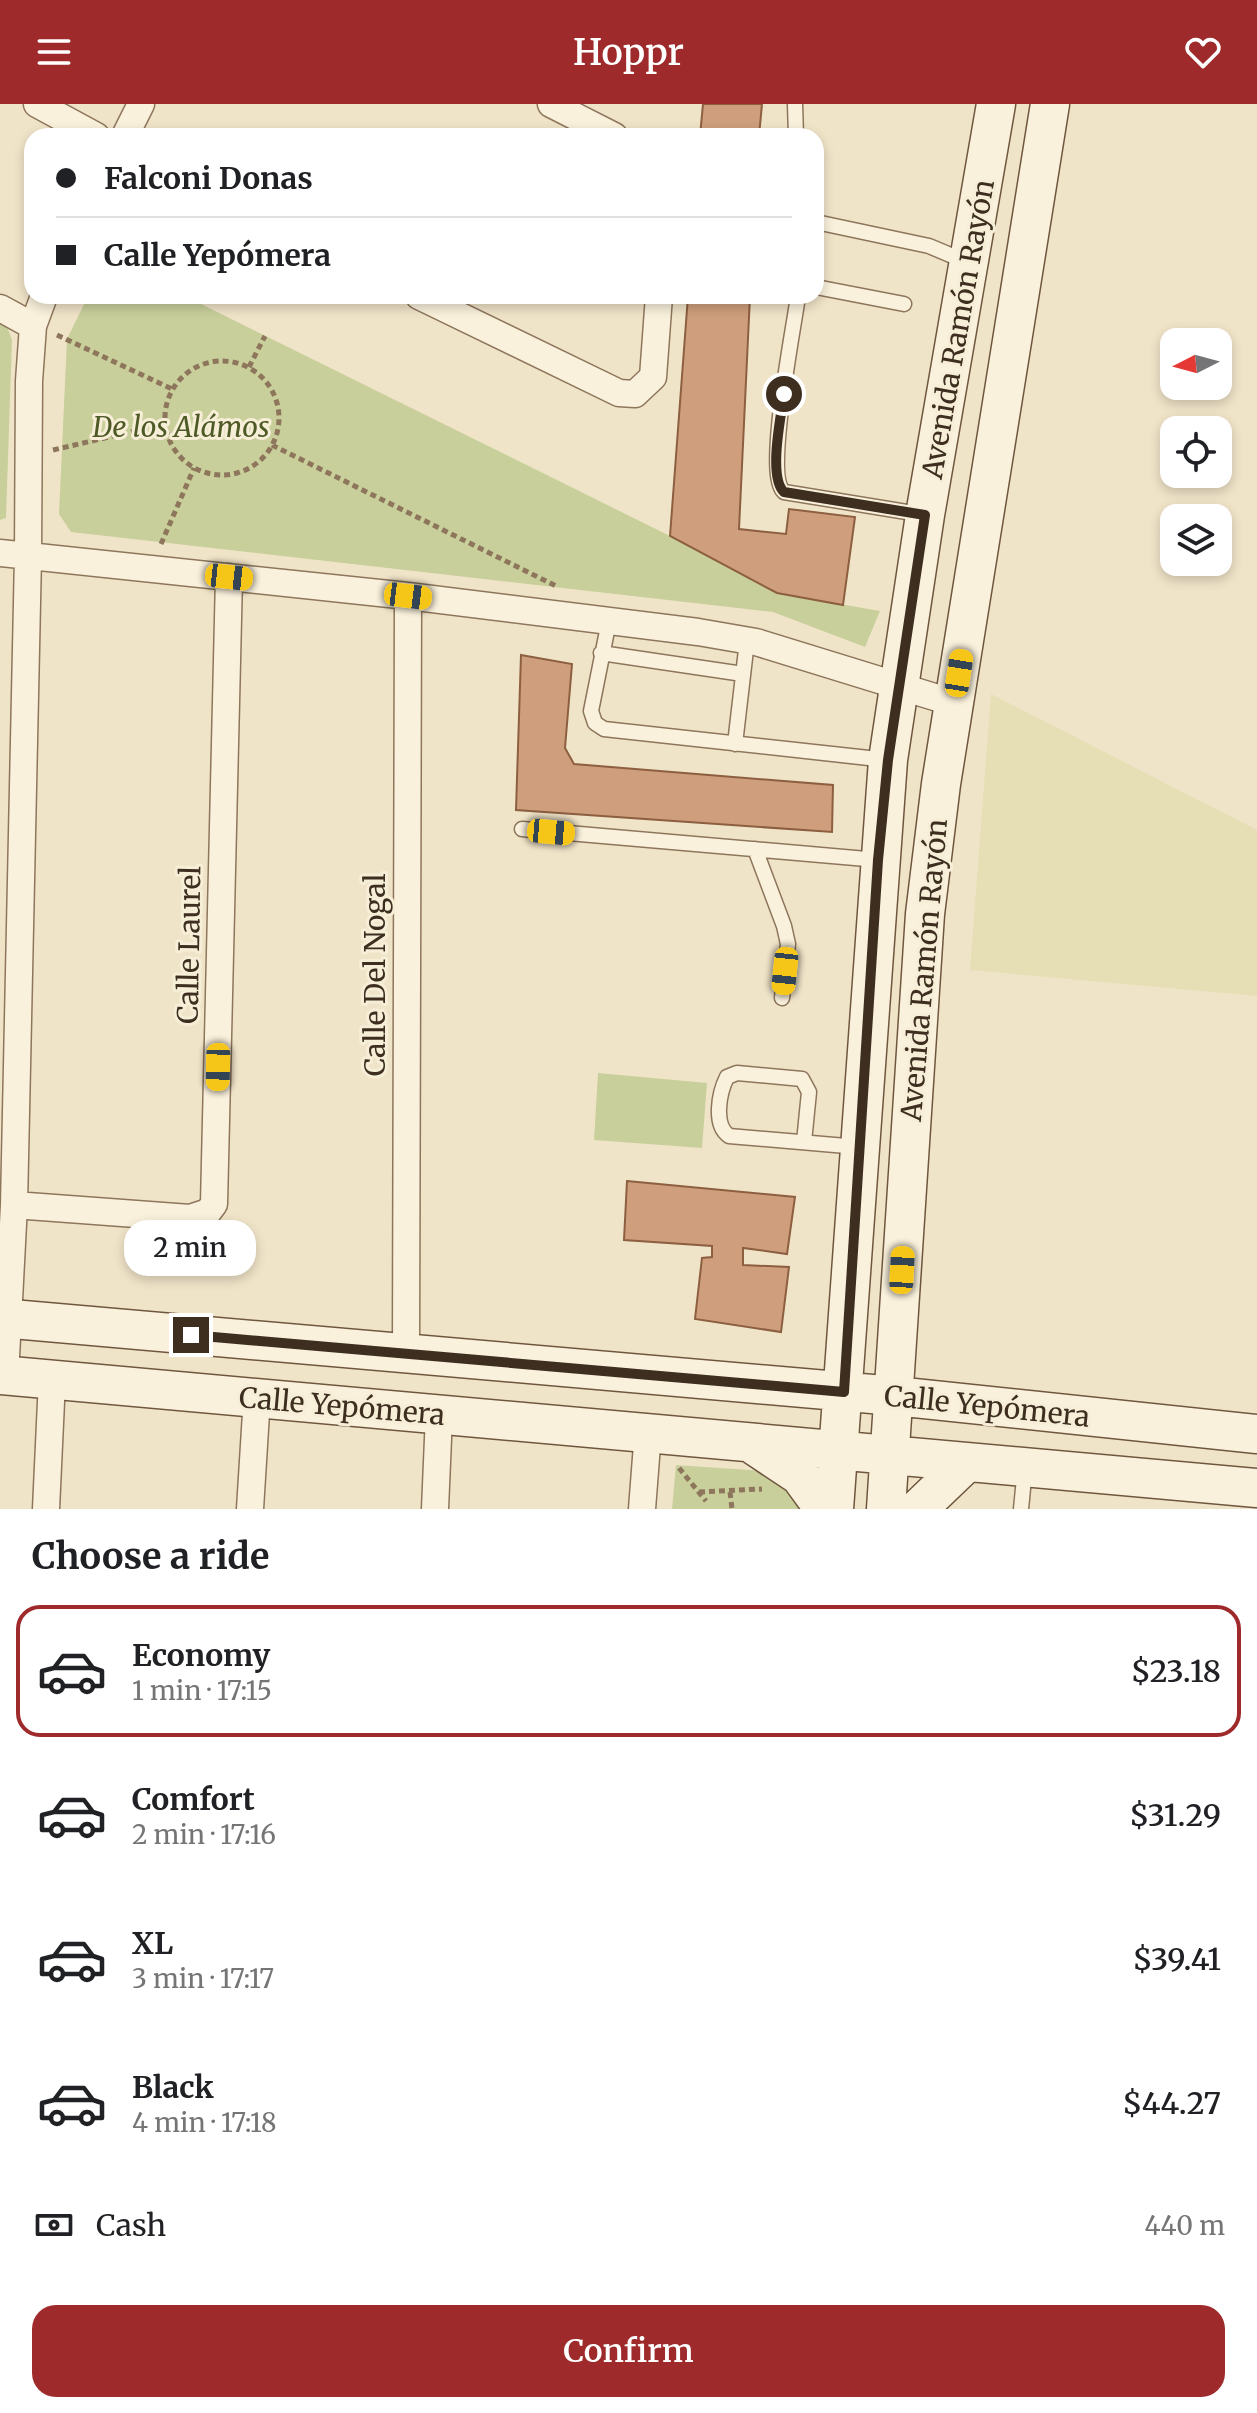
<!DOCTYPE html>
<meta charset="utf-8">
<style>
body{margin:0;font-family:Merriweather,serif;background:#f6f6f6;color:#202124;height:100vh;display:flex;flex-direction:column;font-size:30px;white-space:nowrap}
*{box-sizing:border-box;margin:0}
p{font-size:26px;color:#757577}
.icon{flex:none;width:44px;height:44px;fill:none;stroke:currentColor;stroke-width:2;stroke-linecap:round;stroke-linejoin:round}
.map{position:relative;height:1405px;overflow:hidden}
.side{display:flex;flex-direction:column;background:#fff;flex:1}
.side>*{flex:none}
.guide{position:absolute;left:24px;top:24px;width:800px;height:176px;border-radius:24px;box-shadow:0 4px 12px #0003;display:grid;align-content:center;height:176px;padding:0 32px;background:#fff}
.needle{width:52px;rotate:264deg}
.controls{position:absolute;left:1160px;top:224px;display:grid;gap:16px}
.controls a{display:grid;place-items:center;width:72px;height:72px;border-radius:16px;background:#fff;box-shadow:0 4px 12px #0003;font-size:40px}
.end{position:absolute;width:36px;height:36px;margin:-18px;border:10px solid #3d2e20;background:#fff;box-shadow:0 0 0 4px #fff}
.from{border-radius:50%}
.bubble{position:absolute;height:56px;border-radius:24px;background:#fff;box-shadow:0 4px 12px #0003;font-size:26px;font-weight:600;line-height:56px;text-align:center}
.car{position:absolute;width:24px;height:48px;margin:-24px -12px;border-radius:10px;box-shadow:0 0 6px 2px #0007;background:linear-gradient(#f5c518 24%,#345 0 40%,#f5c518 0 76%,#345 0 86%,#f5c518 0)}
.guide b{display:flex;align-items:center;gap:28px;height:76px;font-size:30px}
.guide b+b{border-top:2px solid #e0e0e0}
.guide i{width:20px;height:20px;background:#202124}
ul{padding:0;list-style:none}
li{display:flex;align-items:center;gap:24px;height:132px;margin:0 16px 12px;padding:0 16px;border:4px solid transparent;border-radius:24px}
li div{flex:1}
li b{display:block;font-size:30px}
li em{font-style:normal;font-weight:600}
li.selected{border-color:#9e2a2b}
li>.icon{width:72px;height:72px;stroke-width:1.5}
h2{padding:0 32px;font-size:36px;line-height:96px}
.pay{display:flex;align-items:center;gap:20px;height:88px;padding:0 32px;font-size:30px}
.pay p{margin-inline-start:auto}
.button{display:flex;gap:16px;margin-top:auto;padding:16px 32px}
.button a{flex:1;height:92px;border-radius:24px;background:#9e2a2b;color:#fff;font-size:32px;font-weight:600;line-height:92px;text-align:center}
header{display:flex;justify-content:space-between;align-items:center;height:104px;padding:0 32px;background:#9e2a2b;color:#fff;font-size:36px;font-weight:600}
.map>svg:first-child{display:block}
.farmland{fill:#e6deb5}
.green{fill:#c9cf9b}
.building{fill:#cf9f7d;stroke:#8d5f41;stroke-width:2}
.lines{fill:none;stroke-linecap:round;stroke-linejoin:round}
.lane-casing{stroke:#8d765c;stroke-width:17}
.street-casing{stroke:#8d765c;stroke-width:29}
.secondary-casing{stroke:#6f573f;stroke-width:41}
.path{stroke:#8d765c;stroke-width:5;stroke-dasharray:6 4;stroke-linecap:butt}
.lane{stroke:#faf1dc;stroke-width:14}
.street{stroke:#faf1dc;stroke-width:26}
.secondary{stroke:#faf1dc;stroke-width:38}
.route{stroke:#3d2e20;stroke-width:10}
.labels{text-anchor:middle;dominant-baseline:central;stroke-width:6;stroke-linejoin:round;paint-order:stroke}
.street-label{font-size:28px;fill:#3d2e20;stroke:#f7eed8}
.park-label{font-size:28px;font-style:italic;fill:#4d5a26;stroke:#f7eed8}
</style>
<header><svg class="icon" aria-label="menu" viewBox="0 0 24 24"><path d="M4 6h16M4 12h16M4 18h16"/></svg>Hoppr<svg class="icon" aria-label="heart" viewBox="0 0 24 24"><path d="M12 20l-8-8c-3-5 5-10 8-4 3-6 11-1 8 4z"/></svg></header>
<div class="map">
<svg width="1257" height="1405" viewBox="0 0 1257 1405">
<rect width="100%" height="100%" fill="#f0e4c8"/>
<path class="farmland" d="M991 590 1257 726V892L970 866Z"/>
<path class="green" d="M88 192H185L670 432 777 489 880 507 865 543 773 508 71 428 59 410 67 235Z
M0 217 6 220 12 236 6 414 0 416Z
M598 969 707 979 702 1044 594 1036Z
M676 1361 777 1368 817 1405H672Z"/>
<path class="building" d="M703 0H762L759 32H700Z
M688 192H750L739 425 786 430 789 405 855 413 843 501 777 489 670 432Z
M521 551 572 560 565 644 574 660 833 681 832 728 516 706Z
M627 1077 795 1093 787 1150 743 1144V1161L789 1163 781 1228 695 1215 702 1154 712 1153V1142L624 1136Z"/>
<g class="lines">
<defs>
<path id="lane" d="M795 0 796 32
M816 118 929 142 967 158
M816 183 904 200
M798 192C794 224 764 371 784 388L925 411
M609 517 591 607 595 619 604 625 887 656
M601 549 743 570
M735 640 747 537
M522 725 878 756
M755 745 784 822 788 840 782 894
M804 1038 809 988 802 975 737 969 727 973C719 989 713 1021 729 1032L858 1043
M1021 1405 1025 1364"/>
<path id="street" d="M37 0 96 32
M551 0 614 32
M125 32 141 0
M419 192 619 289 635 290 653 273 659 192
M0 204 33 222
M0 449 408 492 698 528 756 538 954 599
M14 1101 190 1114 208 1108 214 1100 229 473
M406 1249 408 492
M5 1272 14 1101 28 452 29 277 33 222 44 192
M46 1405 52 1276
M250 1405 257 1293
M435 1405 439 1311
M642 1405 648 1328"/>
<path id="secondary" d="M0 1214 895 1292 1257 1330
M0 1271 1257 1384
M755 1342 800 1372 824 1405
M834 1405 888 656 925 411 996 0
M886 1405 925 810 941 680 1050 0
M918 1405 967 1358"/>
</defs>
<use href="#lane" class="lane-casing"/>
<use href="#street" class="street-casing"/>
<use href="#secondary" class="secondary-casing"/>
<path class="path" d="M57 231 172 285
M165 314a57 57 0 1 1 114 0a57 57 0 1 1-114 0Z
M249 263 265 232
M272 341 558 483
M53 346 165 320
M161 440 194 364
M679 1364 706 1397
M699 1388 762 1385
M730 1388 732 1405"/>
<use href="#lane" class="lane"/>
<use href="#street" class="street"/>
<use href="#secondary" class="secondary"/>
</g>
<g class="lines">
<path class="route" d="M191 1231 844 1288 878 756 888 656 925 411 784 388C768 373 781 312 784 290"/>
</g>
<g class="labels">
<g class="street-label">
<text transform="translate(958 225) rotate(-80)">Avenida Ramón Rayón</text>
<text transform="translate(189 841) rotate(-89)">Calle Laurel</text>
<text transform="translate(924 866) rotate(-85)">Avenida Ramón Rayón</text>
<text transform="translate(375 871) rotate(-90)">Calle Del Nogal</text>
<text transform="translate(342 1302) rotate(5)">Calle Yepómera</text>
<text transform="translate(987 1302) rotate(6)">Calle Yepómera</text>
</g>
<g class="park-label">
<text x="181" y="323">De los Alámos</text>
</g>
</g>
</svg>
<div class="controls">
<a><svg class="needle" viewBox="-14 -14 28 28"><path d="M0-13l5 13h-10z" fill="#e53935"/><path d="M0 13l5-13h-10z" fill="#757577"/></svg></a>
<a><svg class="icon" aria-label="locate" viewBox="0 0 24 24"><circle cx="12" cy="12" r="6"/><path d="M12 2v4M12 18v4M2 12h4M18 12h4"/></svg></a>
<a><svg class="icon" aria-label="layers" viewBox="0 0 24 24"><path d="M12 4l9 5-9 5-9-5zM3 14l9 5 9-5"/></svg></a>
</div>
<i class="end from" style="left:784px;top:290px"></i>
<i class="end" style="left:191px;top:1231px"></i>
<div class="bubble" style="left:124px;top:1116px;width:132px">2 min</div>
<i class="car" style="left:229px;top:473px;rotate:96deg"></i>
<i class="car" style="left:408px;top:492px;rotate:97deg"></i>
<i class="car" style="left:959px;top:569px;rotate:9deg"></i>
<i class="car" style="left:551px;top:728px;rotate:95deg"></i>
<i class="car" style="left:785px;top:867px;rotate:186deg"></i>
<i class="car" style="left:218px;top:963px;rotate:181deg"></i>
<i class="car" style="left:902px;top:1166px;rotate:3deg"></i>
<div class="guide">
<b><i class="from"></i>Falconi Donas</b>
<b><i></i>Calle Yepómera</b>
</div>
</div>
<section class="side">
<h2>Choose a ride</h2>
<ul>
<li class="selected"><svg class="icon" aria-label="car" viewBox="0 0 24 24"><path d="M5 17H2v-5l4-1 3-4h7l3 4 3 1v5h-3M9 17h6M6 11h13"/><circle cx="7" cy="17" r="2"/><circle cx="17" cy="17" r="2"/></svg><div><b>Economy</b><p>1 min · 17:15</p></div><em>$23.18</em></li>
<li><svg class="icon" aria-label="car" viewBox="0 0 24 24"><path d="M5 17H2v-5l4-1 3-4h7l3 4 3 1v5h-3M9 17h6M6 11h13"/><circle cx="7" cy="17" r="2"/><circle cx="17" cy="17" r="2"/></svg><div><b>Comfort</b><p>2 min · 17:16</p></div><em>$31.29</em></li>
<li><svg class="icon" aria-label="car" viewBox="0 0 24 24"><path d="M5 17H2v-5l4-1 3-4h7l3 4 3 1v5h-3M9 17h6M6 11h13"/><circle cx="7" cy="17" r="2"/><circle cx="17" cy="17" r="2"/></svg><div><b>XL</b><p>3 min · 17:17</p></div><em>$39.41</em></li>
<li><svg class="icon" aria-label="car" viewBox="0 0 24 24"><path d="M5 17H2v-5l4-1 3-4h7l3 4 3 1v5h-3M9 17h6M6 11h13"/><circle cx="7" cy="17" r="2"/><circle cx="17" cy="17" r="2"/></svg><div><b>Black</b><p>4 min · 17:18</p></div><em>$44.27</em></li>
</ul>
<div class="pay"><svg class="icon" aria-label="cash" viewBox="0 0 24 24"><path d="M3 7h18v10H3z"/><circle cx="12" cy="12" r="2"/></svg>Cash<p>440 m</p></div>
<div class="button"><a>Confirm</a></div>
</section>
